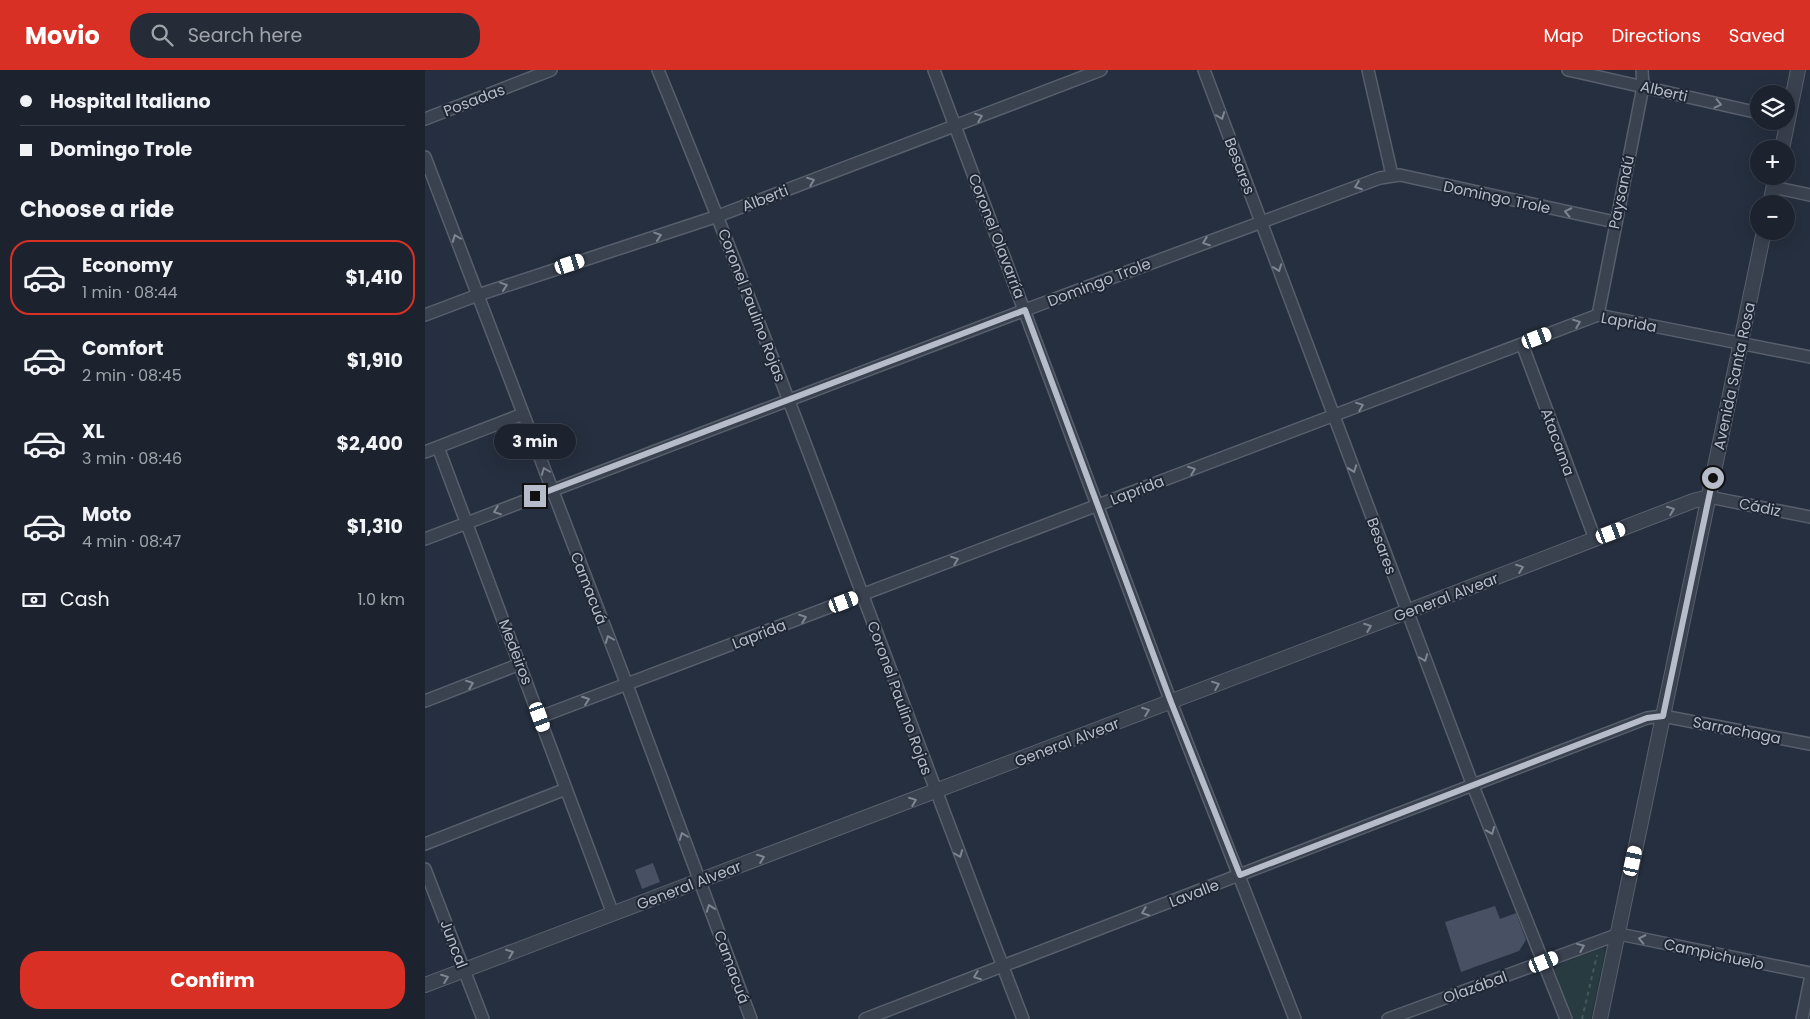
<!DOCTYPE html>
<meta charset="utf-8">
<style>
body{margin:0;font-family:Poppins,sans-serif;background:#252b37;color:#f1f3f6;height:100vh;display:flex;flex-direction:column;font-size:19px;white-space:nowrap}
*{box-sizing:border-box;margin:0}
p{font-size:16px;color:#a0a4aa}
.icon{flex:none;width:28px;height:28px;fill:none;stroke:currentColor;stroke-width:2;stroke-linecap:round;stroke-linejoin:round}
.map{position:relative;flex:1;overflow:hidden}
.details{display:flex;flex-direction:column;background:#1c232f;width:425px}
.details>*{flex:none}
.hud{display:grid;align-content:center;height:110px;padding:0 20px;background:#1c232f}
.tools{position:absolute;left:1325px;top:15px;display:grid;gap:10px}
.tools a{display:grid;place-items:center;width:45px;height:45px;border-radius:50%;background:#1c232f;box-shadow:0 5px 20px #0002,0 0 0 1px #3a404b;font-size:25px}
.end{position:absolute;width:22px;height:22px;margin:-11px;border:6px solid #b6bcc9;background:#111;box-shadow:0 0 0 2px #111}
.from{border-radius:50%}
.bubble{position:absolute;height:35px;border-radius:18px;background:#1c232f;box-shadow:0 5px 20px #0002,0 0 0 1px #3a404b;font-size:16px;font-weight:700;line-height:35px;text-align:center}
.car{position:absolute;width:15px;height:30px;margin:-15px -8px;border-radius:6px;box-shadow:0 0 4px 1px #0007;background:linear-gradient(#fff 24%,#345 0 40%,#fff 0 76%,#345 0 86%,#fff 0)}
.hud b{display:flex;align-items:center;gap:18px;height:48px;font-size:19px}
.hud b+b{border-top:1px solid #3a404b}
.hud i{width:12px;height:12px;background:#f1f3f6}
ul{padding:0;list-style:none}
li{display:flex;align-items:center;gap:15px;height:75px;margin:0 10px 8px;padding:0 10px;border:2px solid transparent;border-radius:20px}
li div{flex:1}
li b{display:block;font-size:19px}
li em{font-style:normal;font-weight:700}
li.active{border-color:#d93025}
li>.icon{width:45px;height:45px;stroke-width:1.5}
h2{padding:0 20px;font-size:22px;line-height:60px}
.pay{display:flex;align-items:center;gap:12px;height:55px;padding:0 20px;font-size:19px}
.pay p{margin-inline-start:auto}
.cta{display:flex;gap:10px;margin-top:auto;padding:10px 20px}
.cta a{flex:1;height:58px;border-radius:20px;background:#d93025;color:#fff;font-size:20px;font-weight:700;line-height:58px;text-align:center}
header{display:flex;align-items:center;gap:30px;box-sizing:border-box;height:70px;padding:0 25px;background:#d93025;color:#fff}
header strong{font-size:24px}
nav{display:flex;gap:28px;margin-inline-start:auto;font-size:18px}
.search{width:350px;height:45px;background:#252b37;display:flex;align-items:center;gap:12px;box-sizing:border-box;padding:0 18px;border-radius:20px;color:#a0a4aa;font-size:19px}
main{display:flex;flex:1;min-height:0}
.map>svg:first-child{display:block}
.green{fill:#283b40}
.building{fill:#475163}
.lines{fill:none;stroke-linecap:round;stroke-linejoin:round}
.minor-casing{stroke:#585f6c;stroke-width:14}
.tertiary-casing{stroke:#585f6c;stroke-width:16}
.path{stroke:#46585d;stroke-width:2;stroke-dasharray:4 4;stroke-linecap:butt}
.minor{stroke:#3a414f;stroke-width:11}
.tertiary{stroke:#3a414f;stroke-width:14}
.oneway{stroke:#7e8592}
.route{stroke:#b6bcc9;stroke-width:6}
.labels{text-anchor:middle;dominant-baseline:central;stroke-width:4;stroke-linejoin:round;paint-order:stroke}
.street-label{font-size:15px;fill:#b6bcc9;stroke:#1f2634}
</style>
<header>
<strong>Movio</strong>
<div class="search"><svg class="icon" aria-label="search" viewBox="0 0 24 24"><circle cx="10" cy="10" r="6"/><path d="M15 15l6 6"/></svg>Search here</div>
<nav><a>Map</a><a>Directions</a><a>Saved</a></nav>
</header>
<main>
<section class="details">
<div class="hud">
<b><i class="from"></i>Hospital Italiano</b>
<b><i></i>Domingo Trole</b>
</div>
<h2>Choose a ride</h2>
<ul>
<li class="active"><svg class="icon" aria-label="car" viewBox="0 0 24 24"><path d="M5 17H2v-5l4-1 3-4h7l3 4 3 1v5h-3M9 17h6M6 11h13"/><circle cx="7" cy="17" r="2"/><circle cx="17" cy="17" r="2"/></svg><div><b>Economy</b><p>1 min · 08:44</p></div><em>$1,410</em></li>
<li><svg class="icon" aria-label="car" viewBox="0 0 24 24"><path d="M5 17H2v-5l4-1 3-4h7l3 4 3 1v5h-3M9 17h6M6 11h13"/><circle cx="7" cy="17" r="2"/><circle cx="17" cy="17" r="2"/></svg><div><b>Comfort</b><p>2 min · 08:45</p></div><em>$1,910</em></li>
<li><svg class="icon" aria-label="car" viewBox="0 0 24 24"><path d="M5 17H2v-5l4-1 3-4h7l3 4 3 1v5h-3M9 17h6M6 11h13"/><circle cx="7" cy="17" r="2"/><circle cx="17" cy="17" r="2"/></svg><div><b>XL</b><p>3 min · 08:46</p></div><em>$2,400</em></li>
<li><svg class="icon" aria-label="car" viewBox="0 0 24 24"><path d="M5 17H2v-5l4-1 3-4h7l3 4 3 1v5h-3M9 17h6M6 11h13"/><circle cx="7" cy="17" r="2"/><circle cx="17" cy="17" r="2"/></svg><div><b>Moto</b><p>4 min · 08:47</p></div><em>$1,310</em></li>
</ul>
<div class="pay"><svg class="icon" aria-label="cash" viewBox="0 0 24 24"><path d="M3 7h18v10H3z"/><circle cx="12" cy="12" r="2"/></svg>Cash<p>1.0 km</p></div>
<div class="cta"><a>Confirm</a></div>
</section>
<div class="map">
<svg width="1385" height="949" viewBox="0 0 1385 949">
<rect width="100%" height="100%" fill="#262f3f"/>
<path class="green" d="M1178 878 1180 882 1166 949H1147L1128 901 1132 895Z"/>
<path class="building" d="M228 793 235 812 217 819 210 800Z
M1070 836 1075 849 1091 843 1101 870 1094 881 1036 902 1020 852Z"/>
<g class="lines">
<defs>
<path id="minor" d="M233 0C362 313 476 633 598 949
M509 0 746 632 870 949
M779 0 1048 716 1141 949
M943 0 967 105
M1143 0 1334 43
M0 49 126 0
M0 87 202 615 326 949
M1348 117 1385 125
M0 245 53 225 293 146 676 0
M1173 245 1216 27 1218 16 1217 0
M1097 274 1170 469
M13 377 188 844
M0 382 98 344
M1284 427 1385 447
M0 469 600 240 955 108 975 105 1190 152
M0 631 95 594
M115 647 1173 245 1385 287
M0 774 141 719
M0 799 58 949
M440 949 1222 648 1238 646 1385 674
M963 949 1194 864 1385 903
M1377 949 1385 910"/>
<path id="tertiary" d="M1357 79 1373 0
M1345 134 1351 106
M0 915 981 542 1268 431 1284 427
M1175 949 1339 161"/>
</defs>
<use href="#minor" class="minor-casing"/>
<use href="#tertiary" class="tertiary-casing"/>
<path class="path" d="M1157 949 1172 885"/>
<use href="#minor" class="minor"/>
<use href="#tertiary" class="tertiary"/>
</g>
<defs><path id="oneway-chevron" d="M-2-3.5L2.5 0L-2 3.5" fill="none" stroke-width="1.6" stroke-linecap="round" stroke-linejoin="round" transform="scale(1.25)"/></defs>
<g class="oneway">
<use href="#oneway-chevron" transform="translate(1293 34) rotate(13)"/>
<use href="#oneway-chevron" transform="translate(796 46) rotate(69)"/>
<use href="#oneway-chevron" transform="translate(554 47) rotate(-21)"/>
<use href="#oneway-chevron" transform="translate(386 111) rotate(-21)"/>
<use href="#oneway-chevron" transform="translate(933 116) rotate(160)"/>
<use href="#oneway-chevron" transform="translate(1143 142) rotate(-168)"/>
<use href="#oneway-chevron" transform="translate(233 166) rotate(-18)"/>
<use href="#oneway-chevron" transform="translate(31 168) rotate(-111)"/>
<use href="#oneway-chevron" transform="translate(781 172) rotate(159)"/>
<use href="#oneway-chevron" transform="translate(853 198) rotate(70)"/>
<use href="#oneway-chevron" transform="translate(79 216) rotate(-18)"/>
<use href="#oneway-chevron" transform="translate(1152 253) rotate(-21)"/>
<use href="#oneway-chevron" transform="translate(935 336) rotate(-21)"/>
<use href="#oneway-chevron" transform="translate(928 399) rotate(70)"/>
<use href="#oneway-chevron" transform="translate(767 400) rotate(-21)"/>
<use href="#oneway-chevron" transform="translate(120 401) rotate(-111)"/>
<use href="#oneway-chevron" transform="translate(1246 440) rotate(-21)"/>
<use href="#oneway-chevron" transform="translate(72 441) rotate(159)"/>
<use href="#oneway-chevron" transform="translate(530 490) rotate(-21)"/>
<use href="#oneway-chevron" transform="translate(1095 498) rotate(-21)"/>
<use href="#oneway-chevron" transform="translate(378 548) rotate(-21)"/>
<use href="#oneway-chevron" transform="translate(943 557) rotate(-21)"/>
<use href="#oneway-chevron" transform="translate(184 569) rotate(-111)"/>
<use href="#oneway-chevron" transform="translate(999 588) rotate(69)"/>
<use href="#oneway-chevron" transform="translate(45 614) rotate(-21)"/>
<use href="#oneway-chevron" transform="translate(791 615) rotate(-21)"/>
<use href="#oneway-chevron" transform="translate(161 630) rotate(-20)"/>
<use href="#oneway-chevron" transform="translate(721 641) rotate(-21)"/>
<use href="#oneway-chevron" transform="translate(488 731) rotate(-21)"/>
<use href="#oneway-chevron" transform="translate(1066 761) rotate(68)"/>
<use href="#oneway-chevron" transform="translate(258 766) rotate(-111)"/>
<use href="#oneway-chevron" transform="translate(534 784) rotate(69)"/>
<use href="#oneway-chevron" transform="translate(336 788) rotate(-21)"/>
<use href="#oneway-chevron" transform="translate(285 838) rotate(-110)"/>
<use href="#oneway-chevron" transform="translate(720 842) rotate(159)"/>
<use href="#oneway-chevron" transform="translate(1217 869) rotate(-168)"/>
<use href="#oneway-chevron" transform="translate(1156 877) rotate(-22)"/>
<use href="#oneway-chevron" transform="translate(85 883) rotate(-21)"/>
<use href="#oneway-chevron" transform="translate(552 906) rotate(159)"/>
<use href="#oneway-chevron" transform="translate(20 908) rotate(-21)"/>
</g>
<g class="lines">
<path class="route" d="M110 426 600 240 746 632 815 805 1222 648 1238 646 1288 408"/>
</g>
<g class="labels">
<g class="street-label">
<text transform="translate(1239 21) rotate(13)">Alberti</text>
<text transform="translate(49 30) rotate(-21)">Posadas</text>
<text transform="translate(815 96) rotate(69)">Besares</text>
<text transform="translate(1196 122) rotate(-78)">Paysandú</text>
<text transform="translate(1072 127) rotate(12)">Domingo Trole</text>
<text transform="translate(340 128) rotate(-21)">Alberti</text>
<text transform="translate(572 166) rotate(69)">Coronel Olavarría</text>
<text transform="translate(674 212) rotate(-21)">Domingo Trole</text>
<text transform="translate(327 235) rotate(69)">Coronel Paulino Rojas</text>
<text transform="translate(1204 252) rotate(10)">Laprida</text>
<text transform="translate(1309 306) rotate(-78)">Avenida Santa Rosa</text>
<text transform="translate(1133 372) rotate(70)">Atacama</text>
<text transform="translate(712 420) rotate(-21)">Laprida</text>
<text transform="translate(1335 437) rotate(11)">Cádiz</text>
<text transform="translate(957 476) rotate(70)">Besares</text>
<text transform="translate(164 518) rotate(69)">Camacuá</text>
<text transform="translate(1021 527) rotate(-21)">General Alvear</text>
<text transform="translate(334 564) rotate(-21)">Laprida</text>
<text transform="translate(91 582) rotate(69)">Medeiros</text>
<text transform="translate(475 628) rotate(70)">Coronel Paulino Rojas</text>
<text transform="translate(1312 660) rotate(11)">Sarrachaga</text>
<text transform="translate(642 672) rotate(-21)">General Alvear</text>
<text transform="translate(264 815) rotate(-21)">General Alvear</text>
<text transform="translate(769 823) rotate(-21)">Lavalle</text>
<text transform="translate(29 874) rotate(69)">Juncal</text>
<text transform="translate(1289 884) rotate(12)">Campichuelo</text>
<text transform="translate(307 897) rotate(70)">Camacuá</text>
<text transform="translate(1050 917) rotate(-20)">Olazábal</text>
</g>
</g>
</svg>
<div class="tools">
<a><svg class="icon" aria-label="layers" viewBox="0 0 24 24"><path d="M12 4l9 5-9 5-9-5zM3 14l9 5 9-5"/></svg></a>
<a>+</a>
<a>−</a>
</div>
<i class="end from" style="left:1288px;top:408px"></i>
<i class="end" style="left:110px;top:426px"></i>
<div class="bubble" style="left:69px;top:354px;width:82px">3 min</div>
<i class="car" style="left:145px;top:194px;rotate:72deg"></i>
<i class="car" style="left:1112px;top:268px;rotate:69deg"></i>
<i class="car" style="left:1186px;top:463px;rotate:69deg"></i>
<i class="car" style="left:419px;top:532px;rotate:69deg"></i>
<i class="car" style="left:115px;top:647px;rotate:160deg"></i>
<i class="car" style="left:1208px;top:791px;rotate:12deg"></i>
<i class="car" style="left:1119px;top:892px;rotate:68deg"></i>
</div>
</main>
